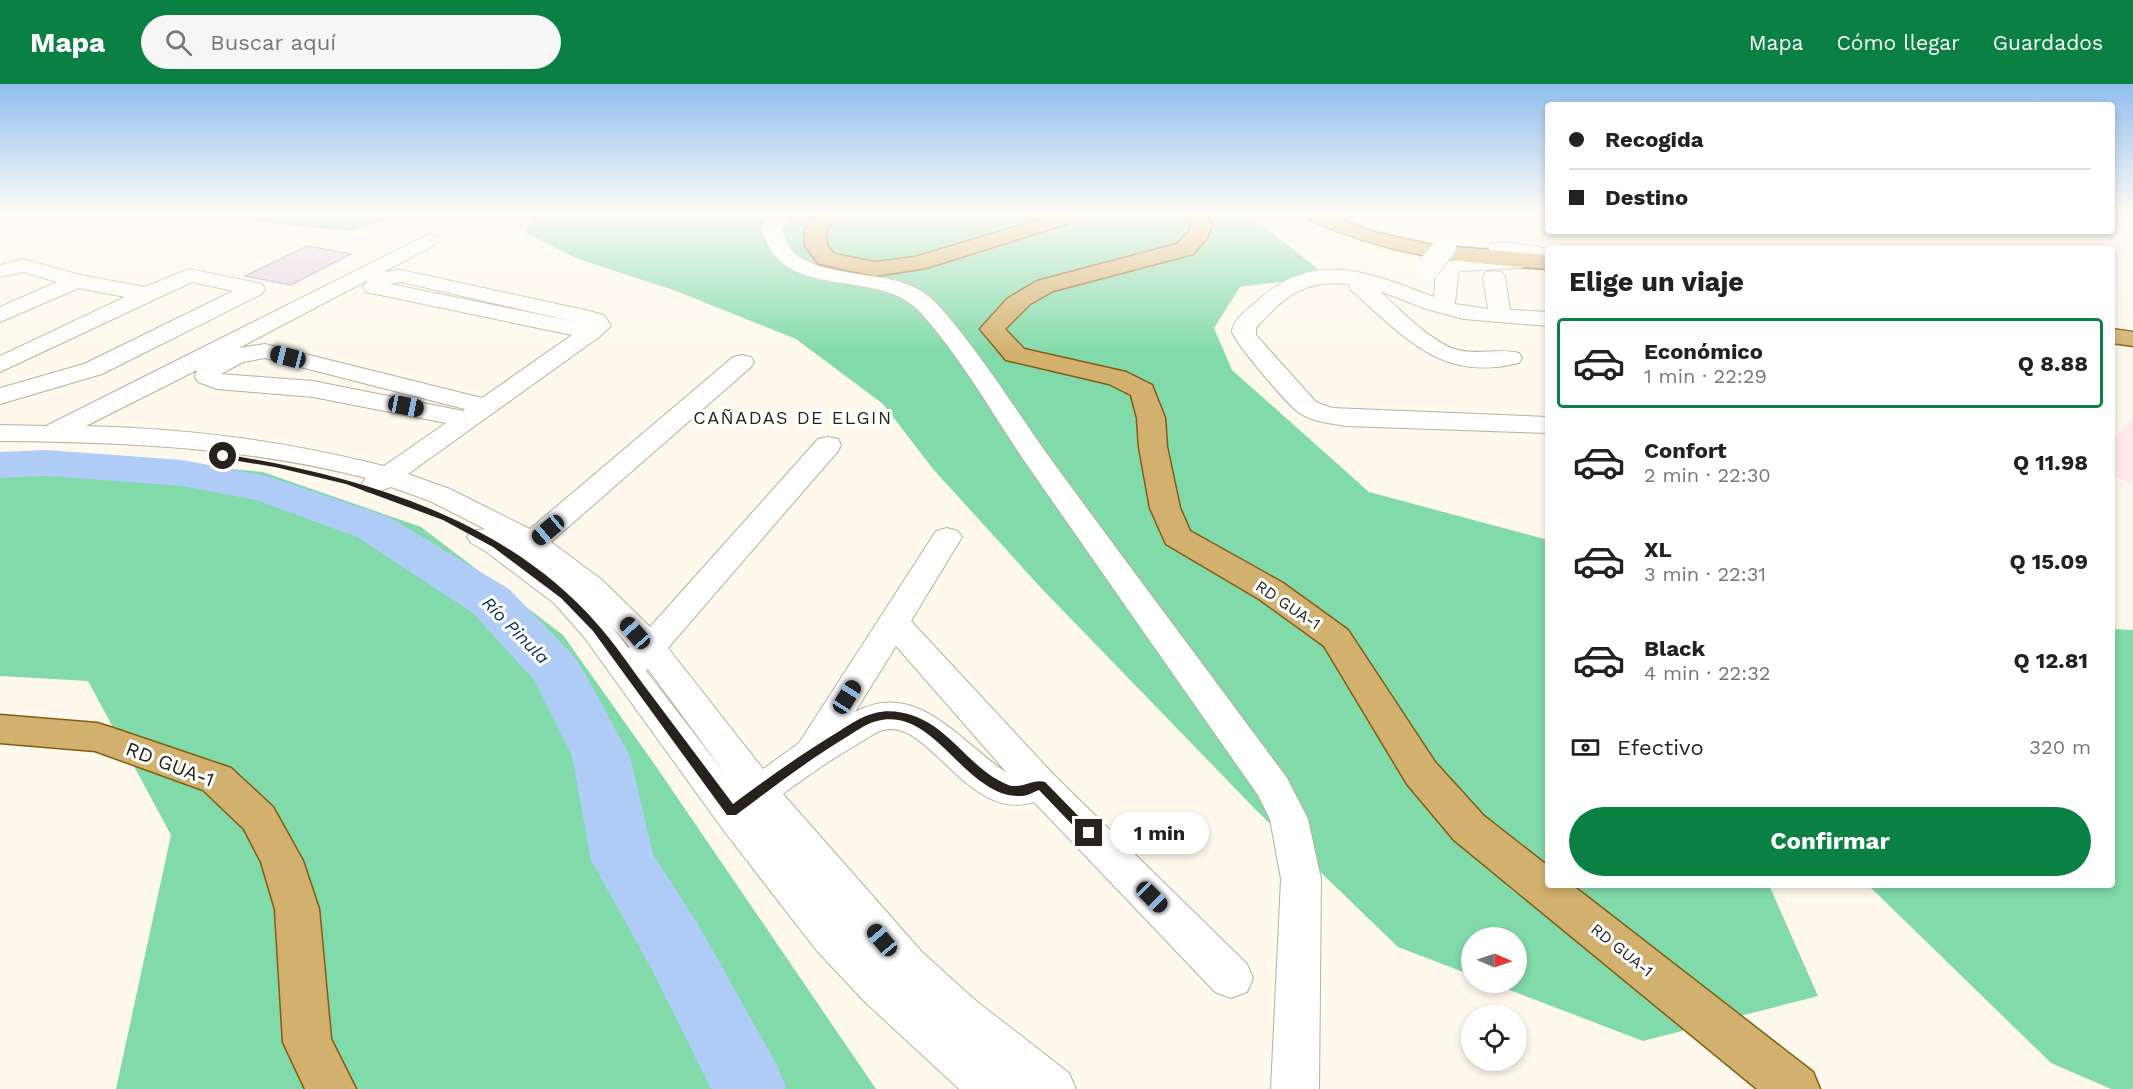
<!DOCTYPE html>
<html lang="es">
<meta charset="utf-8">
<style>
body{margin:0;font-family:"Work Sans",sans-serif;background:#f6f6f6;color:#222;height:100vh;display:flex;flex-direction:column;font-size:22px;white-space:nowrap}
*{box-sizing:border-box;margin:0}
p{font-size:20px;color:#767676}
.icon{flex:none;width:33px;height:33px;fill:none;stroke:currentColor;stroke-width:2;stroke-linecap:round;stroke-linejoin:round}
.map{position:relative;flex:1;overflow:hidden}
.panel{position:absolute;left:1545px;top:162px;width:570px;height:642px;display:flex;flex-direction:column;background:#fff;border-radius:6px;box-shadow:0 3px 9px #0003}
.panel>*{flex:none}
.guide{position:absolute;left:1545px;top:18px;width:570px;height:132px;border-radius:6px;box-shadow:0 3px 9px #0003;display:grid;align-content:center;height:132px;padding:0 24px;background:#fff}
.needle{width:39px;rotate:92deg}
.tools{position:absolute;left:1461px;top:843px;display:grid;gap:12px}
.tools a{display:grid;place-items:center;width:66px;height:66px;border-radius:50%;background:#fff;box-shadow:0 3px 9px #0003;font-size:30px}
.end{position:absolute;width:27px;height:27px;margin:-14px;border:8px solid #27231c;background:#fff;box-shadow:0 0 0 3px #fff}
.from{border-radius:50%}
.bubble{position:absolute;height:42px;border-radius:21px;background:#fff;box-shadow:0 3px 9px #0003;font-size:20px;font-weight:700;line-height:42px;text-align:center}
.car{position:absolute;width:18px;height:36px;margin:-18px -9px;border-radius:8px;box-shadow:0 0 4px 2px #0007;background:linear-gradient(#222 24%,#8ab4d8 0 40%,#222 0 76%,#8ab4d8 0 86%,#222 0)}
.guide b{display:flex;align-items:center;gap:21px;height:57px;font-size:22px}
.guide b+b{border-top:2px solid #e0e0e0}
.guide i{width:15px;height:15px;background:#222}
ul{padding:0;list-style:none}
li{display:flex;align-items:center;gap:18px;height:90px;margin:0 12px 9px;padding:0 12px;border:3px solid transparent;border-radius:6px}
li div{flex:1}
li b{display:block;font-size:22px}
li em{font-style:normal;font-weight:700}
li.selected{border-color:#0b8043}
li>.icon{width:54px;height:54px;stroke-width:1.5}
h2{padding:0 24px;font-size:27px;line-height:72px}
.pay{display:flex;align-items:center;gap:15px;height:66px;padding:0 24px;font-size:22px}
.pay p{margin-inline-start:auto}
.action{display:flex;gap:12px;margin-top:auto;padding:12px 24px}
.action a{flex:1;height:69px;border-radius:36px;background:#0b8043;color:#fff;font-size:24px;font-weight:700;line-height:69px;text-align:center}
header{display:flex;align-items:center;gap:36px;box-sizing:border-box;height:84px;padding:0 30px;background:#0b8043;color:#fff}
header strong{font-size:28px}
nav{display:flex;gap:33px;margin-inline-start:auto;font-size:21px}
.search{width:420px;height:54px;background:#f6f6f6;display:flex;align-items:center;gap:15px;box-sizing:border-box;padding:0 21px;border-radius:33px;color:#767676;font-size:22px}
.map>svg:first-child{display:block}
.education{fill:#ffe9ec}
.forest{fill:#80daa9}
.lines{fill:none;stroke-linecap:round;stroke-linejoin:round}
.river{fill:#afcdf7;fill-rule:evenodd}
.building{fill:#ded2e4;stroke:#b6aabc;stroke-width:1.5}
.minor-casing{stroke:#b9b09d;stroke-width:2}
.major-casing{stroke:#835d11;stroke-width:3}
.minor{fill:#fff;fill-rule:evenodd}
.major{fill:#d2b06d;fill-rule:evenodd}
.minor-bridge-casing{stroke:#b9b09d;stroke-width:24;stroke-linecap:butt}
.minor-bridge{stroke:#fff;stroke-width:22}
.route{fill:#27231c}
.labels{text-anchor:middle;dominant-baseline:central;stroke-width:6;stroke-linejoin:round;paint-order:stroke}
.street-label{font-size:16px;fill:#27231c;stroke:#fff}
.neighbourhood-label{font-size:18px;letter-spacing:1.5px;fill:#27231c;stroke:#fff}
.water-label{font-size:18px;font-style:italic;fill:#0b2c56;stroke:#fff}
.near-street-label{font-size:20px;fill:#27231c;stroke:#fff}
</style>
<header>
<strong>Mapa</strong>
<div class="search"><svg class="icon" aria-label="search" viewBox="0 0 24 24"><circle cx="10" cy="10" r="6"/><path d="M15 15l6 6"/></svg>Buscar aquí</div>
<nav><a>Mapa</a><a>Cómo llegar</a><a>Guardados</a></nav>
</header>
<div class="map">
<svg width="2133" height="1005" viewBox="0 0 2133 1005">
<rect width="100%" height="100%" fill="#fef9ec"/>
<path class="education" d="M2133 336V400L2112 392V354Z"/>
<path class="forest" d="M189 131H402L350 147Z
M536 131H1238L1265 143 1327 192 1240 203 1214 244 1232 286 1369 408 1548 456V801H1769L1818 912 1643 957 1491 899 1516 898V854H1472L1471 891 1398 863 1257 727 1042 505 933 385 883 320 796 255 676 207 578 175 524 148Z
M0 368 72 370 263 388 421 443 563 551 655 681 876 1005H116L171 751 88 597 0 592Z
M2112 545 2133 546V1005H2111L2051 979 1868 801H2112Z"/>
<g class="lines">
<path class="river" d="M47 366 182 376 267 392 389 433 509 505 575 573 583 586 630 672 653 770 699 842 776 979 787 1005H711L651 884 591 776 572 672 534 596 473 529 357 453 256 416 182 402 47 392 0 394V368Z"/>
</g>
<path class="building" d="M307 162 351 170 291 201 245 192Z"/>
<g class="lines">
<defs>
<path id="minor" d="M771 131H791L781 145C785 152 788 163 794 169 833 200 901 180 937 220 981 269 1016 327 1055 381 1132 486 1210 590 1287 694L1308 735 1321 795 1319 1005H1271L1281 795 1270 735 1258 711C1182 603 1106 494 1030 385 994 333 963 276 921 229 886 189 815 210 779 176 770 168 766 156 761 145Z
M429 150 436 152 439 156 436 160 384 188 401 186 589 227 604 231 611 242 599 253 408 390 450 405 530 445 733 273 742 271 751 273 754 278 751 283 551 458 602 496 650 543 818 355 828 353 838 355 841 361 838 367 668 564 763 685 799 659 936 447 947 444 958 447 962 453 911 537 1054 691 1247 880 1253 894 1247 908 1231 914 1215 908 1034 718C966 740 928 629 880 647 872 650 864 657 856 661 830 676 807 692 783 710L922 868 975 916 1069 989 1076 1005H959L865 918 817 867 724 747 584 553 554 519 485 467 471 459 467 453 471 447 485 445 430 417 391 403 375 409 365 407 361 401 366 394C245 363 124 358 0 357V341L46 342ZM368 196 363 203 366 208 572 251 482 314 265 260 239 264ZM401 198 576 238 390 200ZM265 274 465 325 463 327 313 297 221 290 243 278ZM197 286 195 293 198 298 217 305 313 313 446 339 384 382C281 356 191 345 86 342ZM610 540 630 563 628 564ZM896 562 1007 689C961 659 917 594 855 628ZM648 585 726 691 646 587Z
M1498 158 1553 165H1548V176L1529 174 1532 178 1528 182 1521 184 1460 187 1458 189 1455 220 1488 225 1483 193 1486 188 1494 187 1502 188 1505 193 1510 226 1548 228V242L1464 235 1426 225 1380 207C1399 225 1433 260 1458 266 1478 271 1499 264 1519 269L1522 274 1519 279C1440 299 1404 252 1351 206L1349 200C1304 195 1285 212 1256 244V251L1316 318 1332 324 1548 333V349L1346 342C1331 339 1311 338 1298 328 1288 321 1232 256 1232 247 1233 236 1247 226 1255 219 1312 164 1369 188 1434 213L1436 187 1447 177 1513 172 1491 168 1488 164 1491 160Z
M23 175 80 191 145 203 189 185 262 200 265 205 262 210 102 290 0 320V304L84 280 233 207 192 198 0 288V272L125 213 79 204 0 238V223L57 198 23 188 0 193V181Z"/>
<path id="major" d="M818 131H842L826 146 827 161 834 170 875 178 915 173 1055 131H1085L1082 135 926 184 875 192 819 180 805 162V146Z
M1187 131H1207L1212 140 1207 154 1193 170 1053 207 1030 220 1005 245 1024 265 1126 288 1152 301 1165 334 1167 363 1180 424 1190 447 1283 499 1348 546 1435 678 1484 732 1548 782V801H1572L1813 988 1820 1005H1757L1454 756 1407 700 1324 562 1259 515 1166 460 1150 424 1139 363 1137 334 1131 311 1109 300 1006 276 980 245 1007 215 1037 197 1177 160 1191 145V136Z
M1305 131H1331L1373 148 1433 161 1548 171V185C1460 179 1389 172 1308 135Z
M2112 245 2133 248V262L2112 259Z
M0 631 97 639 110 643 231 684 273 723 303 777 319 825 331 955 356 1005H305L283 958 275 825 261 778 244 745 203 706 95 667 0 659Z"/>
</defs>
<use href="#minor" class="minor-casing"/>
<use href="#major" class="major-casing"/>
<use href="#minor" class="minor"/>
<use href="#major" class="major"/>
<defs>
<path id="minor-bridge" d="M1428 184 1445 163"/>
</defs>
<use href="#minor-bridge" class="minor-bridge-casing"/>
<use href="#minor-bridge" class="minor-bridge"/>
</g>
<linearGradient id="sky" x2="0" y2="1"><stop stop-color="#91beee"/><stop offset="0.48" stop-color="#fffcf6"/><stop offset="1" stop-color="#fffcf6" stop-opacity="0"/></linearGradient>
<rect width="2133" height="271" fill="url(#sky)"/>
<path class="route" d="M223 370C359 392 505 433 599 542 615 560 629 581 643 600 673 640 703 680 733 720 767 695 801 670 838 648 849 641 862 632 875 629 896 624 917 631 935 643 960 661 977 687 1006 700 1020 707 1032 694 1045 698L1095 749 1089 754 1084 753 1039 706C1034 708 1027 712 1022 712 965 715 936 622 877 637 865 640 855 648 845 654 807 677 772 704 736 731H727L593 547 561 514 493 463 443 436 346 400 275 383 220 374 218 372Z"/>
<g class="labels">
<g class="street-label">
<text transform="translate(1288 521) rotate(34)">RD GUA-1</text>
<text transform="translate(1622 866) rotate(39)">RD GUA-1</text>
</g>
<g class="neighbourhood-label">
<text x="793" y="333">CAÑADAS DE ELGIN</text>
</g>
<g class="water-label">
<text transform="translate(516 546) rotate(45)">Río Pinula</text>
</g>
<g class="near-street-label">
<text transform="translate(170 680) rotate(21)">RD GUA-1</text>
</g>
</g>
</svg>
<div class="tools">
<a><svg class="needle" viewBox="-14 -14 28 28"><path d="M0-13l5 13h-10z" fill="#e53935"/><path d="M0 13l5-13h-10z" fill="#767676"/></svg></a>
<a><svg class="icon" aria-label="locate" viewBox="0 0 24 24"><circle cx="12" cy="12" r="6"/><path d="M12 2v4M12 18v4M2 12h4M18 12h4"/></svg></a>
</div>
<i class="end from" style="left:223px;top:372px"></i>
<i class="end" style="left:1089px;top:749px"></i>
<div class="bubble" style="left:1110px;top:728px;width:99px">1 min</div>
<i class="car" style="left:288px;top:273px;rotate:284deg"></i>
<i class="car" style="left:406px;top:322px;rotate:101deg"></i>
<i class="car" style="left:548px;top:446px;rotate:230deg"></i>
<i class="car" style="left:635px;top:549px;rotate:319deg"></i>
<i class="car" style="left:847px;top:613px;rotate:32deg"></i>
<i class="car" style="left:1152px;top:813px;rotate:135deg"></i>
<i class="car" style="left:882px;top:856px;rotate:320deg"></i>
<div class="guide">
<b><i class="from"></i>Recogida</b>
<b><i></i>Destino</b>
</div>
<section class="panel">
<h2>Elige un viaje</h2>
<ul>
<li class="selected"><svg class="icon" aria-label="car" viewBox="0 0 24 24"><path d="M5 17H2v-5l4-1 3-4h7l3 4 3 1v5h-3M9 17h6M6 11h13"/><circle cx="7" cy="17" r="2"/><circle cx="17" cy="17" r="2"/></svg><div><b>Económico</b><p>1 min · 22:29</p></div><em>Q 8.88</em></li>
<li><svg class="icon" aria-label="car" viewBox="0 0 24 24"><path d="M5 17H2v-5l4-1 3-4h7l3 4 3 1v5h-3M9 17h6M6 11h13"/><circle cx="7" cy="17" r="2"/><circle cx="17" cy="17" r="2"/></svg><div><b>Confort</b><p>2 min · 22:30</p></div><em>Q 11.98</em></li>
<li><svg class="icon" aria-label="car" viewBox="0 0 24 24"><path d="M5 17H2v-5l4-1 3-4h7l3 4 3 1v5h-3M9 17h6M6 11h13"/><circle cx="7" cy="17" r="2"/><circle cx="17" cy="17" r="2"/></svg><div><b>XL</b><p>3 min · 22:31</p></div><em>Q 15.09</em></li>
<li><svg class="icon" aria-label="car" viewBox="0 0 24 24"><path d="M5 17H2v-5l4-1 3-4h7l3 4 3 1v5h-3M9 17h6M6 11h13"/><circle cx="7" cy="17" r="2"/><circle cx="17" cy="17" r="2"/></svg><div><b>Black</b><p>4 min · 22:32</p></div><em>Q 12.81</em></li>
</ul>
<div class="pay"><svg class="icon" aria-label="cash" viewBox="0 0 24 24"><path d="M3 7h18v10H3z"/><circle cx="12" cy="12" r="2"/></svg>Efectivo<p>320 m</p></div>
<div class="action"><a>Confirmar</a></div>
</section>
</div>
